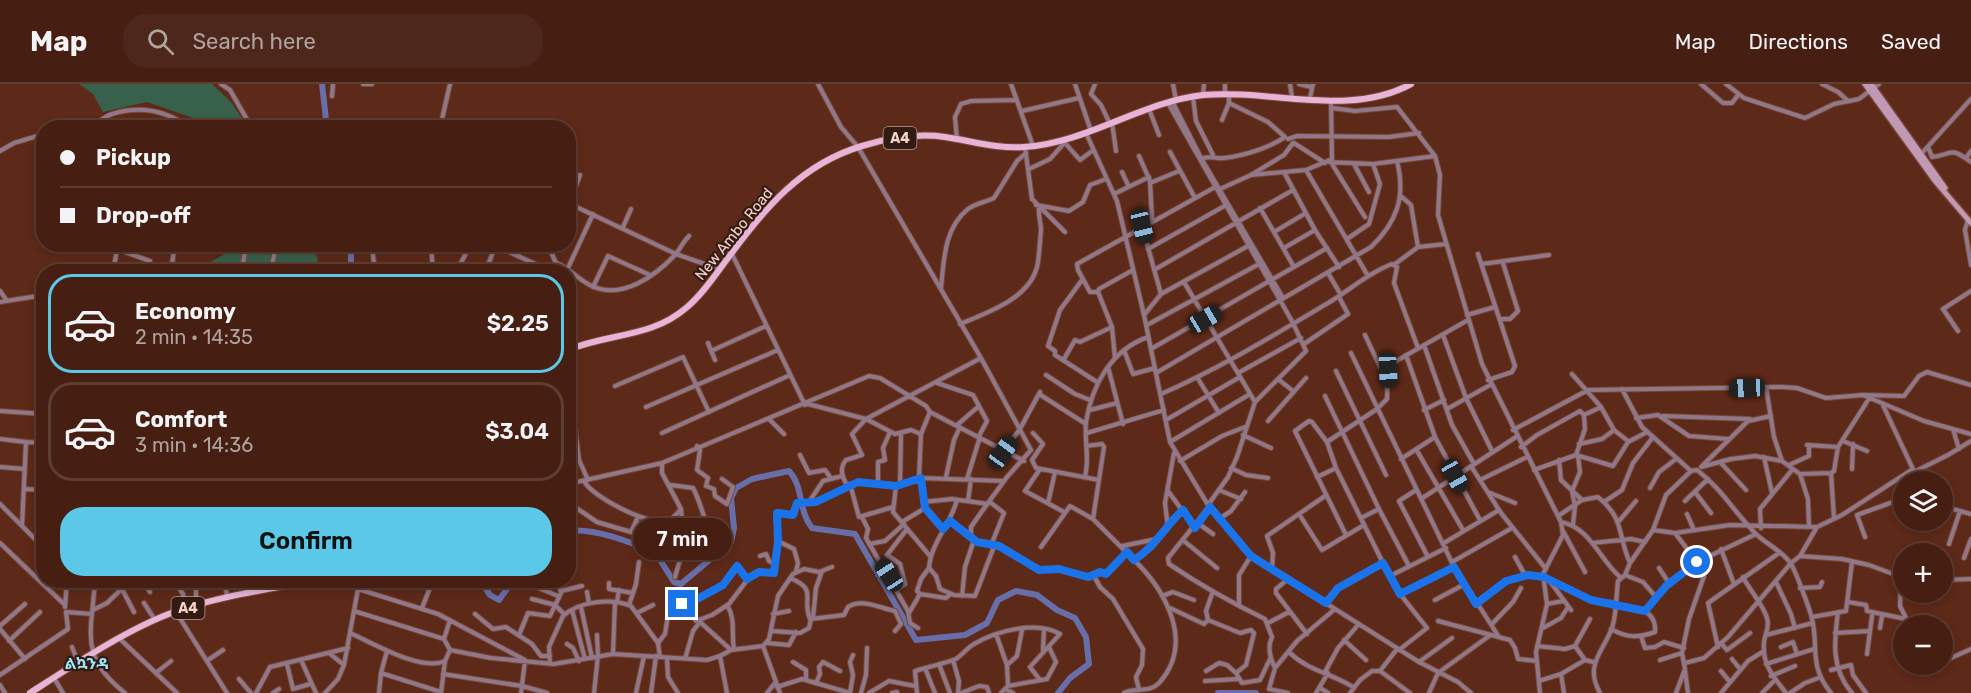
<!DOCTYPE html>
<meta charset="utf-8">
<style>
body{margin:0;font-family:Rubik,"Noto Sans Ethiopic",sans-serif;background:#4d271b;color:#f1f3f6;height:100vh;display:flex;flex-direction:column;font-size:22px;white-space:nowrap}
*{box-sizing:border-box;margin:0}
p{font-size:20px;color:#b0a29f}
.icon{flex:none;width:33px;height:33px;fill:none;stroke:currentColor;stroke-width:2;stroke-linecap:round;stroke-linejoin:round}
.map{position:relative;flex:1;overflow:hidden}
.side{position:absolute;left:36px;top:180px;width:540px;height:324px;display:flex;flex-direction:column;background:#461f12;border-radius:24px;box-shadow:0 3px 9px #0003,0 0 0 2px #5e3d32}
.side>*{flex:none}
.top-card{position:absolute;left:36px;top:36px;width:540px;height:132px;border-radius:24px;box-shadow:0 3px 9px #0003,0 0 0 2px #5e3d32;display:grid;align-content:center;height:132px;padding:0 24px;background:#461f12}
.fabs{position:absolute;left:1893px;top:387px;display:grid;gap:12px}
.fabs a{display:grid;place-items:center;width:60px;height:60px;border-radius:50%;background:#461f12;box-shadow:0 3px 9px #0003,0 0 0 2px #5e3d32;font-size:30px}
.end{position:absolute;width:27px;height:27px;margin:-14px;border:8px solid #1a73e8;background:#fff;box-shadow:0 0 0 3px #fff}
.from{border-radius:50%}
.bubble{position:absolute;height:42px;border-radius:21px;background:#461f12;box-shadow:0 3px 9px #0003,0 0 0 2px #5e3d32;font-size:20px;font-weight:600;line-height:42px;text-align:center}
.car{position:absolute;width:18px;height:36px;margin:-18px -9px;border-radius:8px;box-shadow:0 0 4px 2px #0007;background:linear-gradient(#222 24%,#8ab4d8 0 40%,#222 0 76%,#8ab4d8 0 86%,#222 0)}
.top-card b{display:flex;align-items:center;gap:21px;height:57px;font-size:22px}
.top-card b+b{border-top:2px solid #5e3d32}
.top-card i{width:15px;height:15px;background:#f1f3f6}
ul{padding:10px 0 0;list-style:none}
li{display:flex;align-items:center;gap:18px;height:99px;margin:0 12px 9px;padding:0 12px;border:3px solid #5e3d32;border-radius:24px}
li div{flex:1}
li b{display:block;font-size:22px}
li em{font-style:normal;font-weight:600}
li.on{border-color:#5ac8e6}
li>.icon{width:54px;height:54px;stroke-width:1.5}
.button{display:flex;gap:12px;margin-top:auto;padding:12px 24px}
.button a{flex:1;height:69px;border-radius:24px;background:#5ac8e6;color:#111;font-size:24px;font-weight:600;line-height:69px;text-align:center}
header{display:flex;align-items:center;gap:36px;box-sizing:border-box;height:84px;padding:0 30px;background:#461f12;border-bottom:2px solid #5e3d32}
header strong{font-size:28px}
nav{display:flex;gap:33px;margin-inline-start:auto;font-size:21px}
.search{width:420px;height:54px;background:#4d271b;display:flex;align-items:center;gap:15px;box-sizing:border-box;padding:0 21px;border-radius:24px;color:#b0a29f;font-size:22px}
.map>svg:first-child{display:block}
.green{fill:#37614a}
.lines{fill:none;stroke-linecap:round;stroke-linejoin:round}
.river{stroke:#686ea7;stroke-width:6}
.minor-casing{stroke:#784838;stroke-width:6}
.secondary-casing{stroke:#784838;stroke-width:8}
.primary-casing{stroke:#784838;stroke-width:8}
.minor{stroke:#917889;stroke-width:4}
.secondary{stroke:#c299b5;stroke-width:5}
.primary{stroke:#e7b3d6;stroke-width:6}
.route{stroke:#1a73e8;stroke-width:8}
.labels{text-anchor:middle;dominant-baseline:central;stroke-width:4.5;stroke-linejoin:round;paint-order:stroke}
.shield{fill:#321b13;stroke:#ba9c92;stroke-width:1.5}
.shield-label{font-size:14px;font-weight:bold;fill:#f5d3c8}
.street-label{font-size:15px;fill:#f5d3c8;stroke:#321b13}
.neighbourhood-label{font-size:16px;font-weight:bold;fill:#9ce7fd;stroke:#321b13}
</style>
<header>
<strong>Map</strong>
<div class="search"><svg class="icon" aria-label="search" viewBox="0 0 24 24"><circle cx="10" cy="10" r="6"/><path d="M15 15l6 6"/></svg>Search here</div>
<nav><a>Map</a><a>Directions</a><a>Saved</a></nav>
</header>
<div class="map">
<svg width="1971" height="609" viewBox="0 0 1971 609">
<rect width="100%" height="100%" fill="#5d2918"/>
<path class="green" d="M79 0H212L231 18 248 43H219L147 18 103 28 93 10Z
M300 160 317 172 319 187 200 188 199 184 223 171 229 161Z"/>
<g class="lines">
<path class="river" d="M322 0 327 44
M351 160V188
M568 447C595 444 630 458 655 468L674 498 681 500 731 458 734 444 731 414 736 404 752 395 789 387C804 403 798 427 812 444L855 450 916 556 965 551 987 539 998 516 1016 507 1037 511 1057 526 1075 534 1086 553 1089 580 1070 594 1058 609
M480 496 490 511 499 516 507 505 508 496
M1218 609H1256"/>
<defs>
<path id="minor" d="M221 0 230 6 252 44
M363 0H372
M818 0 841 43 858 63 981 274 866 335 852 350 862 371 846 376C839 384 842 393 847 401
M1011 0 1033 62
M1075 0 1091 47
M1095 0 1091 10 1101 21 1110 40
M1173 0 1176 16
M1225 0V10
M1290 0 1292 13
M1299 0 1311 3
M1701 0 1723 19H1732L1738 11
M1726 0 1744 14 1805 34 1834 20 1859 15 1879 0
M1822 0 1838 8 1848 17
M1203 11 1204 0
M332 12 333 0
M1193 13 1196 37 1213 71
M1310 14 1313 0
M1172 17 1201 74 1283 214
M1168 19 1293 239 1306 267 1255 318 1237 373 1228 393 1208 421
M1332 24 1355 27 1397 23 1435 72 1440 91 1438 131 1482 280 1561 438 1563 451 1543 490 1547 520 1536 568 1540 609
M1149 25 1159 51
M1022 27 1079 14
M1222 36 1229 19
M1112 39 1116 67
M87 44C96 41 103 33 112 30 141 21 166 26 190 44
M440 44 450 0
M1086 49 1117 117 1144 231 1170 358 1208 421 1251 472 1419 578 1458 598 1471 609
M1288 55 1297 52 1389 53 1419 49
M957 56 955 33 961 20 971 17 1017 16
M1065 59 1080 76 1092 67
M1294 59 1325 79
M1025 63 1032 115 1065 148
M1928 63 1932 73C1954 70 1949 62 1971 78
M0 67 14 59 44 50
M1170 68 1195 114
M1921 70 1971 15
M1139 72 1150 97 1152 136
M1966 74 1971 67
M1200 75C1210 71 1214 75 1224 74 1243 72 1269 64 1285 53L1268 38 1229 19V11
M1329 78 1373 80 1435 72
M1332 80 1365 133
M1354 80 1369 108
M1029 85 1050 75 1067 56
M1306 86 1332 75 1331 16
M1122 88 1128 101
M1285 90 1315 146 1339 183
M1251 91 1284 71 1293 59
M1150 99 1179 87
M1220 105 1251 91 1306 86 1368 192
M1114 110 1149 93
M1402 113 1411 121 1418 163
M568 119 676 170 719 185
M569 121 580 91
M1036 121 1069 127 1083 118 1090 101 1106 95
M1260 124 1294 183
M1968 135 1965 146 1971 181
M1142 142 1161 210
M623 143 631 125
M1274 148 1306 129
M1347 155 1369 140 1380 100 1373 80
M431 160 433 188
M492 160 544 184
M551 160V168L556 179
M1284 164 1315 146
M117 165 150 177
M1148 165 1228 120
M732 170 805 321
M1478 170 1515 282 1512 288 1488 296
M518 171 523 160
M172 180 175 160
M1395 180 1418 163 1446 160
M1482 180 1549 171
M568 184 593 130
M1154 186 1293 106
M113 188 118 160
M230 188 243 180 246 160
M271 188 276 160
M375 188 372 163 379 160
M456 188 471 160
M485 188 496 161
M538 188 556 179C570 184 578 196 592 202 622 216 655 192 675 171 680 165 683 158 689 152
M1328 189 1341 211
M1082 196 1060 226 1048 262 1055 267V271L1097 298
M1184 198 1255 318
M593 203 608 172 650 191
M941 204C944 176 944 144 968 125 976 119 986 118 994 114L1017 77 1026 69
M0 207 7 217
M1098 208H1090L1078 186 1077 180 1217 102
M0 218 44 211
M1144 231 1161 210 1248 162
M1467 231 1495 223
M1500 235H1510L1518 227 1503 179
M960 240C986 229 1029 215 1037 183 1039 176 1040 155 1041 146 1041 138 1038 132 1039 124
M1147 241 1259 180
M1958 247 1943 225 1971 207
M1365 251 1381 285 1388 286
M1443 251 1466 314 1492 367
M708 259 715 276
M1304 260 1348 230 1339 213
M1424 261 1452 341 1474 380
M1151 265 1327 164
M1124 266 1133 290 1155 284
M711 267 766 242
M1351 269 1454 483 1499 553
M1406 271 1435 353
M981 274 1031 366 1007 393 980 430 971 443V452L977 458 992 459 1008 466 1039 486 1059 485 1088 493 1094 492 1100 503 1113 515 1143 565 1142 581 1136 593 1139 606
M1115 274 1112 243 1098 208 1099 205 1133 186
M1064 275 1075 256 1080 258 1112 243
M1108 283 1123 340
M1336 287 1386 391
M1156 289 1371 163C1397 138 1406 113 1397 77
M1238 289 1301 254
M1572 290 1601 323 1614 346 1628 357
M1046 291 1075 310 1090 316
M1197 293 1219 329
M1278 295 1293 307
M937 299 973 311 987 337 979 352
M615 302 683 273 709 328
M1766 303 1774 353 1782 377
M1622 305 1642 343 1691 387 1697 386C1721 404 1735 429 1756 450 1766 460 1784 468 1791 480 1796 488 1808 521 1811 531 1820 560 1807 580 1831 609
M1039 310 1086 340
M1161 310C1219 285 1274 251 1328 219 1350 206 1368 189 1392 180L1397 183 1394 199 1418 264
M1863 311 1904 312 1919 292 1927 288 1971 301
M1325 312 1379 425 1409 482
M1882 319 1919 398
M808 320 866 335 895 350 911 346 921 350
M646 323 778 266
M1447 325 1490 301
M1090 326 1117 319
M1424 326 1444 316
M0 327 44 330
M930 328 1024 377
M568 331 574 335 579 376 588 396
M1584 331 1601 323
M1663 332 1750 335
M1636 334 1658 331 1689 352 1728 355
M769 335 784 350
M1166 336 1240 293
M1268 337 1306 294
M957 341 979 322
M1953 345 1959 365
M1513 346 1588 306 1782 303 1797 304 1826 314 1863 311 1924 337 1971 350
M662 349 790 291
M1033 349 1043 360 1032 376 1036 384 1099 396
M1087 349 1164 326
M1243 351 1271 364
M0 355 26 358
M1843 357 1867 367
M1170 358 1250 310
M1327 358 1312 338 1309 337 1295 347 1346 451
M44 359 26 358 22 442 44 464
M1579 360 1602 355 1614 346
M1807 361 1838 363
M697 362 700 366 697 386 708 394 706 402 714 405 715 412 727 420 733 403 722 395
M1086 362 1102 360 1104 363 1093 435
M1521 363 1537 351 1580 327 1584 331 1585 345 1576 371
M1416 365 1463 446
M1003 368 1020 345 1040 308
M800 371 809 389 825 386 830 393
M1764 373 1772 409
M1401 375 1435 353 1480 436
M1559 376 1561 396 1582 416
M1180 377 1222 352 1245 343
M1720 378 1746 406
M1789 381 1809 372V361
M1471 382 1501 429 1546 485
M1702 382 1748 337 1771 332
M0 383 25 385
M1701 383 1731 375 1755 372 1782 377 1800 390 1831 389 1834 434
M1231 384 1246 391 1268 394
M1040 385 1025 407 1064 428
M1852 385 1853 360
M1534 386 1576 371 1613 382 1628 358 1647 348
M1914 388 1948 371 1971 357
M1831 389 1834 387 1838 363 1870 313
M1800 390 1808 415 1809 443
M1085 392C1090 374 1084 356 1086 338 1092 301 1111 266 1148 253
M946 393 954 356 960 343
M1317 393 1336 384
M921 394 925 424 943 445
M967 395 980 353
M1480 396 1527 373
M584 397C592 413 649 442 667 437 673 435 677 430 681 425L662 389V379
M568 400 662 379 869 292 880 294 926 322 930 328 921 350 919 394
M850 400 859 433 893 423
M878 400V378L885 376 883 364 890 348
M671 401 693 404C703 423 705 442 715 461
M896 402 893 428 930 472
M900 402 901 349
M1650 404 1659 388 1676 375
M24 405 44 406
M1219 406 1241 415
M1416 406 1399 417 1428 473
M1168 407 1195 444
M1488 408 1515 419
M1695 408 1711 429
M1421 415 1516 353
M957 416C951 440 931 458 929 484L936 492 940 505 954 511 975 512 995 460
M968 417 971 395
M1685 417 1708 395
M809 418 823 397 842 392
M923 418 952 415 988 420
M990 418 1004 429 992 459
M1604 418 1622 406 1633 379 1653 353
M1048 419 1055 388
M0 420 22 442
M1942 422 1971 430
M1209 423 1168 474 1169 480C1200 501 1232 519 1265 535L1272 553C1267 563 1270 574 1275 584L1269 605 1288 609
M568 424 575 423 597 438 631 448 679 472H700L723 454
M1299 430 1322 466 1364 441
M1687 430 1694 446
M1558 432 1582 416 1598 413C1625 435 1617 450 1630 479
M862 433 868 445 866 454 908 527 910 539 918 544
M1361 434 1379 425
M1219 435 1231 427 1245 408
M636 437 646 447 683 460
M950 437 971 452
M1619 437 1636 417
M902 438 925 424
M1561 438C1590 443 1600 476 1620 493
M1169 439 1183 426
M1199 440 1213 450
M1573 441 1575 422 1572 407 1580 388 1578 372
M1761 444 1760 425 1792 386
M1653 446 1675 449 1730 441 1817 443 1842 431 1913 385
M1563 447 1585 488
M631 448 637 435
M1675 449 1701 483 1704 492 1689 535 1682 569 1685 585 1676 609
M1865 453 1857 431 1904 414
M778 457 794 465 798 479 796 487
M1184 457 1217 484
M0 459 65 521
M1444 459 1499 426
M1592 459 1631 455 1645 458
M869 460 885 457 904 440
M1949 460 1960 427
M1122 462 1157 455
M1041 463 1070 422 1093 435 1134 476
M1721 465 1734 500
M760 472 766 470 769 477 775 480
M1800 472 1842 475 1869 481 1904 494
M1515 473 1525 491
M1964 474 1971 455
M1452 478 1512 444
M1659 484 1669 499
M1272 485 1273 469 1267 452 1325 412
M1625 491 1643 498 1656 513
M1094 492 1100 488 1108 489 1127 468
M1390 492 1446 464
M675 493 684 462 681 425
M1743 493C1750 507 1763 520 1767 534 1770 543 1765 550 1764 558 1762 581 1773 592 1786 609
M790 494C819 506 801 514 810 535
M1901 494 1900 522 1910 542
M1288 495 1276 505V509L1307 550
M95 496C92 549 78 572 125 609
M142 496 150 508
M196 496V521
M225 496 227 514
M245 496 248 510
M324 496 329 500H353L358 505 438 530 525 576
M1549 496 1571 526
M1942 496 1971 495
M524 498 558 512
M1776 498 1791 530 1795 544
M609 499V505L633 509
M177 501 183 510 185 524
M1800 504 1820 503 1822 498
M122 505 134 528
M896 506 905 500 900 480 887 471 907 445
M561 507 582 502
M587 508 589 519
M920 510 946 514 951 510
M1400 510 1454 483
M962 512 965 483 974 456
M1162 512 1173 508 1194 516
M532 515 555 521 564 530
M1435 516 1465 500
M617 518 619 506
M1848 518 1866 521 1867 527 1906 535
M144 519 155 536
M1326 519 1338 504 1383 479
M1476 520 1506 497 1525 491 1544 493 1591 517 1616 519
M1547 520 1563 517
M629 521 636 500 639 478
M727 521C736 535 731 549 734 565
M1239 521V491L1251 472
M65 523 67 496
M581 523 592 574
M422 524 433 496
M1170 524 1204 540 1208 536 1206 527 1212 510
M93 526 107 519 131 496
M572 526 585 575
M354 527 444 555 450 566 445 577 441 609
M1645 527 1666 503 1697 478 1756 450
M176 528 227 609
M1838 528C1834 558 1831 585 1852 609
M637 529 653 521
M691 529 696 537 712 531 729 520 751 491 759 488H775L778 457 776 431 779 428 793 431 797 419 816 418 858 398 896 402 921 394 1004 397
M909 529 920 510 917 507 921 495 929 484
M475 530 493 545 506 543 532 560 541 572H550
M773 530 789 527
M1812 533 1846 527 1852 478
M813 534 816 504 822 487
M1208 536 1240 549 1251 546 1254 549 1246 581 1236 589 1242 599 1260 596 1270 575
M699 537 731 566
M1438 537 1510 556 1515 564 1518 575 1537 577
M1268 539 1289 528
M1492 540 1513 518 1521 504
M0 542 25 520
M1543 544 1561 534 1568 523
M1880 544 1882 532
M0 545 25 575
M1611 545C1627 554 1638 554 1655 548 1657 524 1633 523 1616 523
M771 547 800 549 809 544 811 535 844 531 848 523C862 514 880 524 895 527L901 540 895 547
M350 549C373 559 421 588 445 577
M1835 549 1870 547
M996 550 1007 581 1008 602
M519 551 528 529 550 532 561 509 558 496
M1766 551 1813 539
M1641 552 1645 564 1655 563 1664 558 1684 564
M120 555 177 609
M444 555 450 536
M1344 556 1366 576
M9 557 40 528
M658 559 665 550 669 525 699 514 723 501 737 482 747 495
M767 559 789 561 796 548
M1721 559 1727 566 1750 549
M567 560 573 564 579 577
M763 562 769 555 778 512 793 490 804 485 819 488 832 483
M1537 562 1565 565 1575 562 1590 535
M1575 562 1585 576 1593 578
M72 563 78 578
M1718 563 1708 519 1779 469
M1781 563 1793 558 1797 570
M450 566 491 574 554 580 613 570 707 576 720 572 727 609
M1399 566 1427 544 1400 510 1383 479 1336 384 1327 358 1377 325 1387 315 1388 286 1391 280 1468 236
M1043 567 1044 545
M1289 568C1308 587 1331 589 1353 603
M329 569 344 581
M613 570 615 518
M1867 570 1872 532
M720 572 731 566 763 562 780 609
M667 574 668 593 678 609
M685 575 693 547 700 538
M1732 575 1740 585
M208 576 223 566
M301 576 316 609
M953 576 959 597 958 609
M1660 576 1682 569
M793 578 806 586V595
M1419 578 1452 554
M1942 578 1971 565
M1685 579 1704 574 1728 553 1791 479 1800 472 1817 443
M287 580 293 605 310 600
M550 580 549 563 563 532C579 517 611 514 631 522L658 559 660 573
M939 580 950 609
M1766 580 1814 565
M1007 581 1017 572 1022 546
M925 584 935 609
M1275 584 1297 557 1335 525
M1685 586 1688 609
M1831 586 1851 581 1853 591 1866 609
M1206 587 1219 579 1227 581 1236 589
M1380 587 1397 565
M1721 587 1730 598
M157 588 171 577
M1325 588 1338 564 1358 541
M381 589 441 608
M443 590 522 602 547 609
M1561 590 1564 609
M0 591 68 545 66 528 92 530
M1771 592 1795 582
M54 594 63 609
M239 595 251 609
M1205 597 1238 595
M1539 597 1561 590 1585 576
M816 599 820 590 819 583 823 578 840 587
M0 601 5 609
M777 603 802 595 850 609
M1320 604 1328 609
M1005 605 1013 609
M256 609 270 583 348 564
M273 609 279 605
M325 609 338 595 344 581 358 505
M379 609 381 589 387 567
M521 609 525 577
M594 609 598 571 597 551
M636 609 644 572
M651 609 656 572
M767 609 775 599
M850 609 853 591 850 578 853 571
M861 609 866 591 867 564
M869 609 889 597 915 602
M892 609 897 608
M917 609 915 587C925 584 949 578 956 575 962 571 967 564 974 560 996 547 1037 536 1060 550L1030 583 1040 596
M961 609 979 602 987 603 989 609
M1001 609 1008 602 1047 595 1056 578 1049 563
M1124 609C1135 603 1150 609 1159 599 1195 559 1166 507 1134 476L1151 464 1168 444 1165 419 1174 369
M1316 609 1328 589
M1350 609 1360 596 1372 587H1380L1410 609
M1429 609 1438 589 1489 552
M1600 609C1584 581 1603 568 1612 544 1617 529 1616 512 1618 497L1625 491 1630 479 1653 446 1666 411 1691 387
M1721 609 1748 577 1764 567
M1762 609 1774 597
M1790 609 1805 599 1821 593"/>
<path id="secondary" d="M1865 0 1936 98 1971 139
M1871 0 1945 104"/>
<path id="primary" d="M568 266C609 249 651 254 686 224 703 210 715 191 728 174 764 125 801 80 862 62 888 54 917 49 945 53 972 57 997 65 1024 63 1087 59 1141 18 1203 11 1271 5 1349 34 1411 0
M30 609C72 582 127 545 174 528 219 512 270 505 317 496"/>
</defs>
<use href="#minor" class="minor-casing"/>
<use href="#secondary" class="secondary-casing"/>
<use href="#primary" class="primary-casing"/>
<use href="#minor" class="minor"/>
<use href="#secondary" class="secondary"/>
<use href="#primary" class="primary"/>
</g>
<g class="lines">
<path class="route" d="M682 520 699 514 723 501 737 482 747 495 759 488 774 489 778 457 777 429 793 431 797 419 816 418 858 398 896 402 921 394 925 424 943 445 950 437 977 458 999 462 1039 486 1059 485 1088 493 1100 488 1106 490 1127 468 1134 476C1155 463 1165 442 1183 426L1195 444 1210 423 1251 472 1326 519 1338 504 1383 479 1400 510 1454 483 1476 520 1506 497 1528 491 1544 493 1591 516 1645 527 1666 502 1697 478"/>
</g>
<g class="labels">
<g class="shield">
<rect x="883.5" y="43" width="33" height="22" rx="4.5"/>
<rect x="171.5" y="513" width="33" height="22" rx="4.5"/>
</g>
<g class="shield-label">
<text x="900" y="54">A4</text>
<text x="188" y="524">A4</text>
</g>
<g class="street-label">
<text transform="translate(734 150) rotate(-51)">New Ambo Road</text>
</g>
<g class="neighbourhood-label">
<text x="87" y="579">ልኳንዳ</text>
</g>
</g>
</svg>
<div class="fabs">
<a><svg class="icon" aria-label="layers" viewBox="0 0 24 24"><path d="M12 4l9 5-9 5-9-5zM3 14l9 5 9-5"/></svg></a>
<a>+</a>
<a>−</a>
</div>
<i class="end from" style="left:1697px;top:478px"></i>
<i class="end" style="left:682px;top:520px"></i>
<div class="bubble" style="left:633px;top:434px;width:99px">7 min</div>
<i class="car" style="left:1142px;top:142px;rotate:166deg"></i>
<i class="car" style="left:1205px;top:235px;rotate:60deg"></i>
<i class="car" style="left:1388px;top:286px;rotate:177deg"></i>
<i class="car" style="left:1747px;top:304px;rotate:268deg"></i>
<i class="car" style="left:1003px;top:368px;rotate:36deg"></i>
<i class="car" style="left:1455px;top:392px;rotate:151deg"></i>
<i class="car" style="left:889px;top:491px;rotate:327deg"></i>
<div class="top-card">
<b><i class="from"></i>Pickup</b>
<b><i></i>Drop-off</b>
</div>
<section class="side">
<ul>
<li class="on"><svg class="icon" aria-label="car" viewBox="0 0 24 24"><path d="M5 17H2v-5l4-1 3-4h7l3 4 3 1v5h-3M9 17h6M6 11h13"/><circle cx="7" cy="17" r="2"/><circle cx="17" cy="17" r="2"/></svg><div><b>Economy</b><p>2 min · 14:35</p></div><em>$2.25</em></li>
<li><svg class="icon" aria-label="car" viewBox="0 0 24 24"><path d="M5 17H2v-5l4-1 3-4h7l3 4 3 1v5h-3M9 17h6M6 11h13"/><circle cx="7" cy="17" r="2"/><circle cx="17" cy="17" r="2"/></svg><div><b>Comfort</b><p>3 min · 14:36</p></div><em>$3.04</em></li>
</ul>
<div class="button"><a>Confirm</a></div>
</section>
</div>
